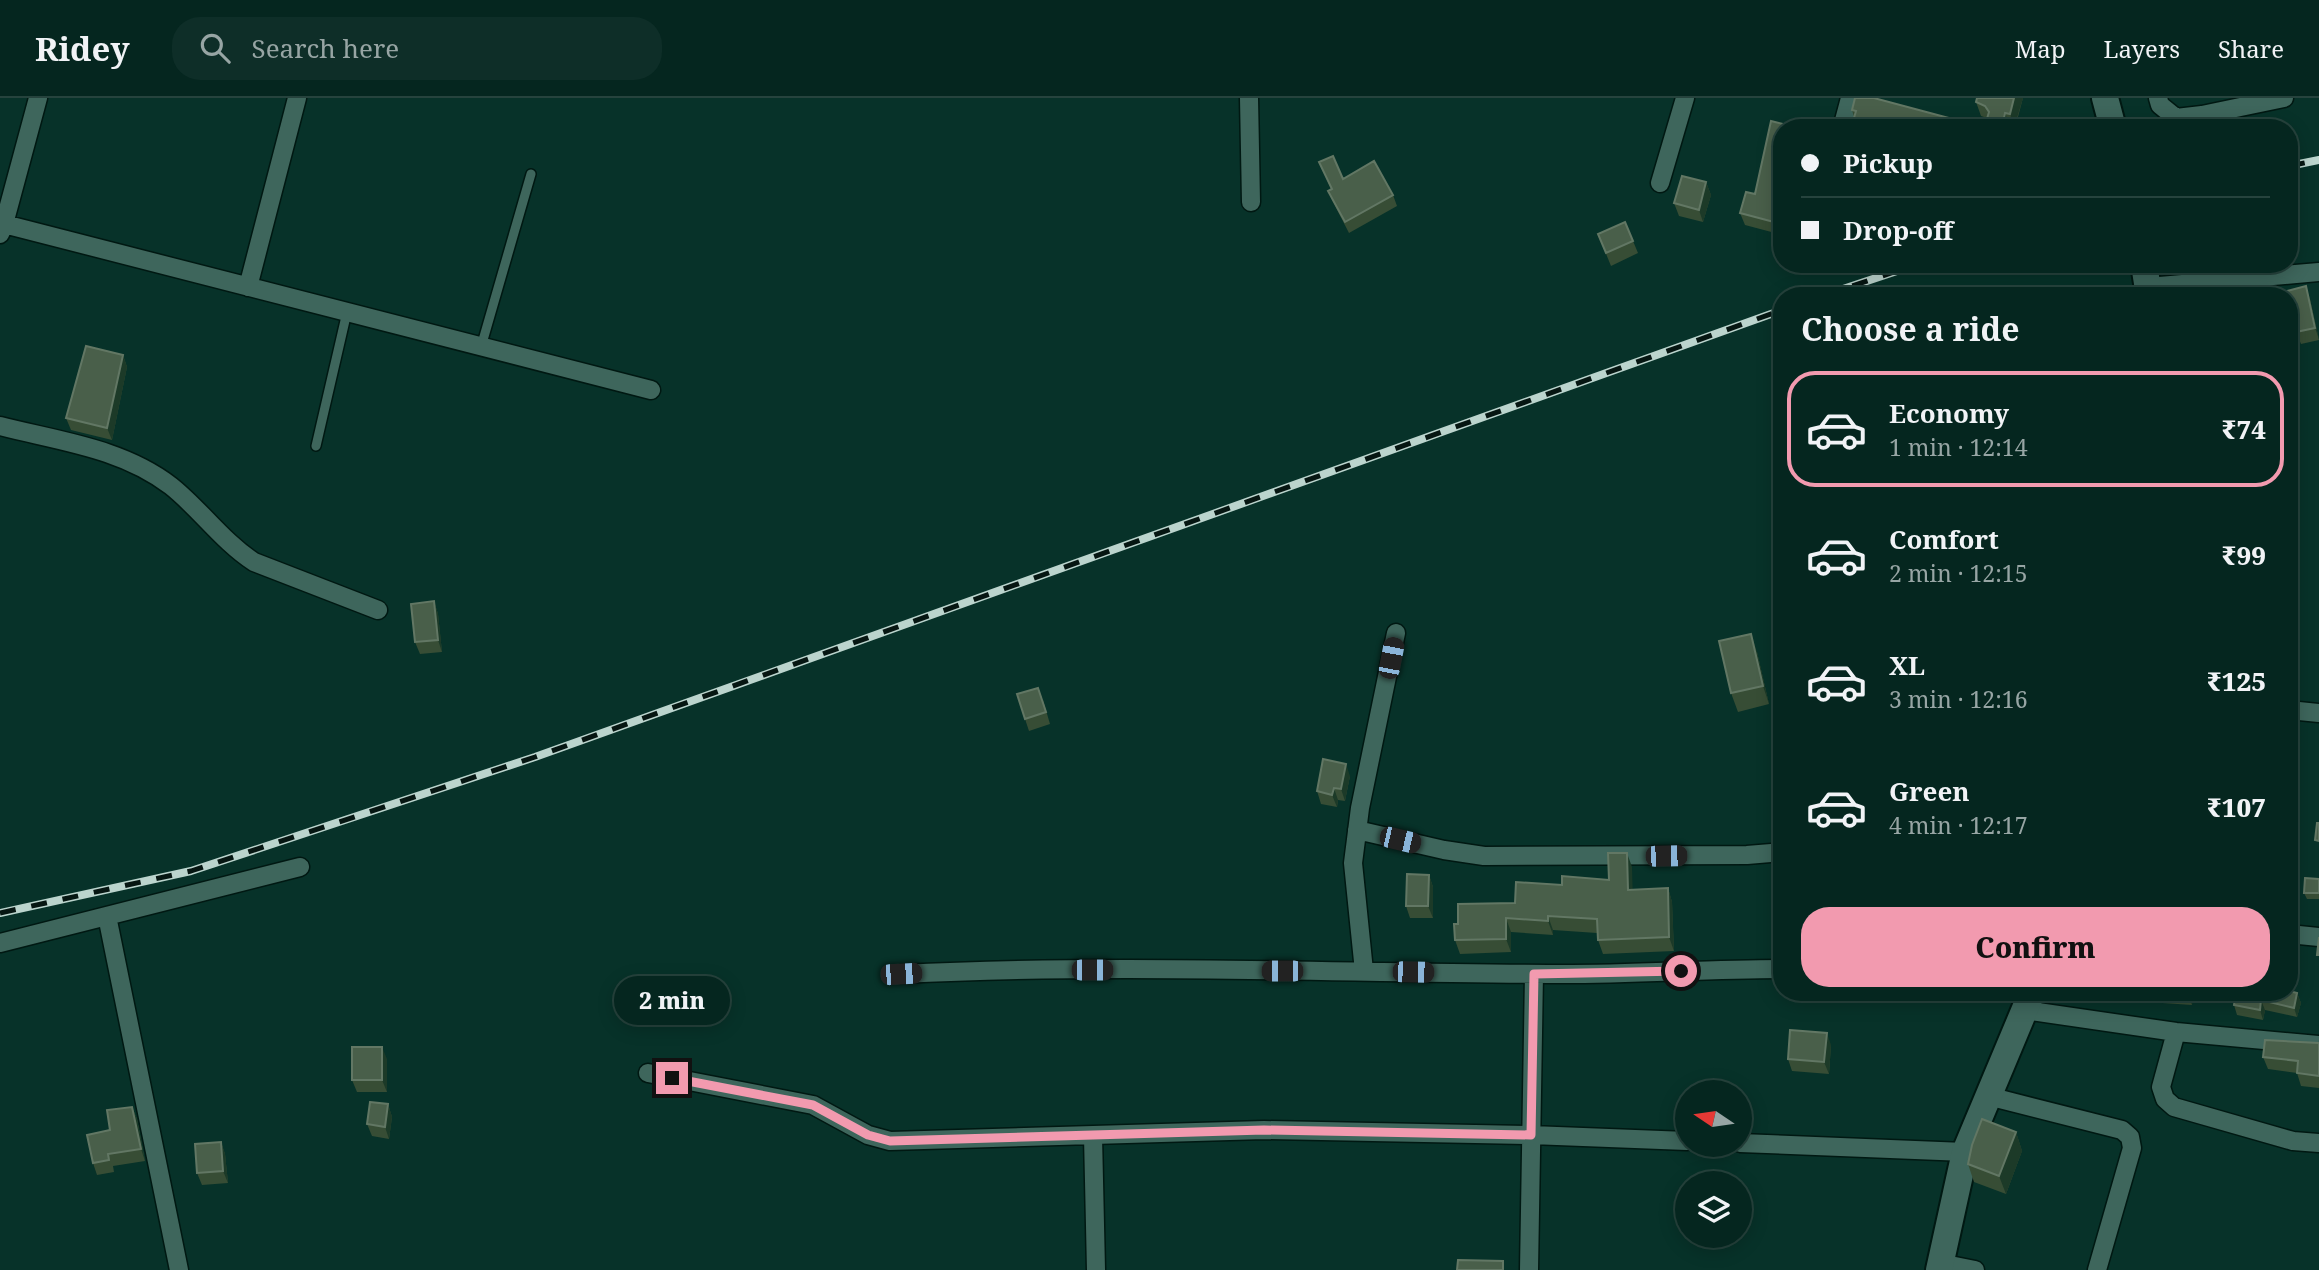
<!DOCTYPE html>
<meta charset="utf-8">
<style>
body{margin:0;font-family:"Noto Serif",serif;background:#0e2e28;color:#f1f3f6;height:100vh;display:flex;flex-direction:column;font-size:26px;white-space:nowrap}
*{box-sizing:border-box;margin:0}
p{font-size:23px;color:#97a5a4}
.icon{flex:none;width:38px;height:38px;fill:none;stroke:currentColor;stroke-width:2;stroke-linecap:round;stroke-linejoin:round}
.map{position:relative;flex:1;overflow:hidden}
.sheet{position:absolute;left:1773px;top:189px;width:525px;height:714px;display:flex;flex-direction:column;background:#05261f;border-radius:28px;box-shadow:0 4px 18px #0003,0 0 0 2px #26433d}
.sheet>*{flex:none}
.hud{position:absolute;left:1773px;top:21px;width:525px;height:154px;border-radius:28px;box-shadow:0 4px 18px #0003,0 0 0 2px #26433d;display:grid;align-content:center;height:154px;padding:0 28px;background:#05261f}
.needle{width:46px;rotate:283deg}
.fabs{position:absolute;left:1675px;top:982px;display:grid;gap:14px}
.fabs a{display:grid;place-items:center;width:77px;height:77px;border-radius:50%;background:#05261f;box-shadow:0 4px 18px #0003,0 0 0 2px #26433d;font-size:35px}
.end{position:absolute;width:32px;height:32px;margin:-16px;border:9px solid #f29aaf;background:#111;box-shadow:0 0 0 4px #111}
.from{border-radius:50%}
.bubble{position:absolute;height:49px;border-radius:24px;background:#05261f;box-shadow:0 4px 18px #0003,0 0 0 2px #26433d;font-size:23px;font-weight:800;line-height:49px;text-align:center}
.car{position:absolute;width:21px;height:42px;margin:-21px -10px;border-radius:9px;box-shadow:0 0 5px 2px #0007;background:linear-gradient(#222 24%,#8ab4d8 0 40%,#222 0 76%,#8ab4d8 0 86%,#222 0)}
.hud b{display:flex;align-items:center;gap:24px;height:66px;font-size:26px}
.hud b+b{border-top:2px solid #26433d}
.hud i{width:18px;height:18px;background:#f1f3f6}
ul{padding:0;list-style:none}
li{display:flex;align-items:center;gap:21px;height:116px;margin:0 14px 10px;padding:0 14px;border:4px solid transparent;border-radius:28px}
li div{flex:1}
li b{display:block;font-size:26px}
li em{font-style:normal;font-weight:800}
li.active{border-color:#f29aaf}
li>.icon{width:63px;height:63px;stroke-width:1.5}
h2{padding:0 28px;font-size:32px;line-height:84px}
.cta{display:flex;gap:14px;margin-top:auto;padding:14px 28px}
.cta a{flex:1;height:80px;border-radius:28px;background:#f29aaf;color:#111;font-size:28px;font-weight:800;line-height:80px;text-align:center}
header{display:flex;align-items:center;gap:42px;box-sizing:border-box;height:98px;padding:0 35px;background:#05261f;border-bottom:2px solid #26433d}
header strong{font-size:33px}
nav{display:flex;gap:38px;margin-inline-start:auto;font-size:24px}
.search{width:490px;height:63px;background:#0e2e28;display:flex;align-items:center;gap:18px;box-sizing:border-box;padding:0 24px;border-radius:28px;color:#97a5a4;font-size:26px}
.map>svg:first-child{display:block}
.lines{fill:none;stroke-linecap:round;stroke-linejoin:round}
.lane-casing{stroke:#001812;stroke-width:12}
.street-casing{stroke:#001812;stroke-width:21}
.secondary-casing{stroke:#001812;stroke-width:30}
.lane{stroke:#3e665c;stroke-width:9}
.street{stroke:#3e665c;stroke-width:18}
.secondary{stroke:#3e665c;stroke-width:26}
.rail-casing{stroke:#bbd4cd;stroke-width:8}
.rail{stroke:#061612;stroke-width:5;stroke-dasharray:16;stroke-linecap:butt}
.wall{fill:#374d35}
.shaded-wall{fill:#1c3a28}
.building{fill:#495f4a;stroke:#627764;stroke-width:2}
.route{stroke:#f29aaf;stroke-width:9}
</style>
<header>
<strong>Ridey</strong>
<div class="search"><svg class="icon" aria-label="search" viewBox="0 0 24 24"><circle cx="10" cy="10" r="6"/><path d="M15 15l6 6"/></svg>Search here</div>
<nav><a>Map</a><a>Layers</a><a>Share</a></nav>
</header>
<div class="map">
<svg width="2319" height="1172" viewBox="0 0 2319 1172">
<rect width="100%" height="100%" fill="#073229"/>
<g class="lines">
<defs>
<path id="lane" d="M481 249 531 76
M316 348 347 214"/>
<path id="street" d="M1249 0 1251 104
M2158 0 2160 7 2176 20 2202 17 2284 0
M1842 30 1850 0
M1660 85 1685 0
M4 126 38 0
M0 136 4 126 651 292
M248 189 297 0
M2148 189 2319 174
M0 328C58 343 122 350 171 388 200 411 222 443 254 464L378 512
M2289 612 2319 615
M1357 732 1444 752 1484 758 1747 757 1782 754
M107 818 179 1172
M2289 836 2319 839
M0 845 300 769
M1364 873 1353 765 1360 710 1396 535
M901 876C1117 865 1333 875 1548 876 1626 877 1704 871 1782 871
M2024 912 2176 934 2319 947
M2176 934 2161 989 2165 1001 2174 1009 2293 1043 2319 1045
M648 975 813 1007 868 1037 890 1043 1264 1032 1531 1037 1687 1043
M1988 998 2122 1032 2130 1039 2132 1050 2097 1172
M1093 1038 1096 1172
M1740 1045 1965 1054
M1940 1165 1975 1172
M1529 1172 1534 876"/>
<path id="secondary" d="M2105 0 2113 30
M2144 166 2149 198
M1939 1172 1965 1054 2032 894"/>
</defs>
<use href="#lane" class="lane-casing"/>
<use href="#street" class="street-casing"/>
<use href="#secondary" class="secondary-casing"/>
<use href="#lane" class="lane"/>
<use href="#street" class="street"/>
<use href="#secondary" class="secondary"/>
<defs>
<path id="rail" d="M2289 68 2319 62
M1822 198 1918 166
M0 815 191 773 535 659 1782 212"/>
</defs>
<use href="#rail" class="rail-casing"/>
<use href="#rail" class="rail"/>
</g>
<path class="wall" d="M1855 0H1874L1975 27H1982L1986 24 1987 20 1981 18 1976 4 1977 0H2023L2015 30 2010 29V30H1851L1854 19 1852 12Z
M1782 30 1779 136 1745 127 1740 115 1755 96Z
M1319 64 1343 81 1393 97 1397 108 1349 135 1333 104 1328 93 1331 91Z
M1706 84 1711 97 1703 124 1679 118 1674 105Z
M1598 136 1633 143 1638 155 1611 168Z
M2310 201 2319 242 2301 246 2296 234Z
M123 257 127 269 112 342 71 332 66 320Z
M434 503 438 516 442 554 420 556 415 544Z
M2289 535H2294L2298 547 2295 581H2289Z
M1757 554 1769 606 1738 614 1731 595Z
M1043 602 1050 626 1029 633 1025 621Z
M1350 678 1345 703 1338 702 1337 709 1321 706 1317 693Z
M1632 769V792L1668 790 1672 804 1674 853 1603 856 1598 842 1597 835 1553 832V837L1511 834V854L1460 856 1455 842 1458 826 1562 787 1609 782Z
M1782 774V824H1778L1772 806Z
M1429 777 1433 789V820H1410L1406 808Z
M2289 778H2294L2299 791 2297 807 2289 806Z
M2319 781V801H2307L2304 795Z
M2129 894H2193L2192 907 2133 903Z
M2297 895 2301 905 2297 919 2265 912 2263 922 2237 917 2234 907Z
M2319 945V990L2301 988 2297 975 2268 971 2263 959Z
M1831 947 1829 976 1792 973 1788 961Z
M387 961V994H357L352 982Z
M388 1006 392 1019 389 1041 372 1038 367 1026Z
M132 1009 137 1021 145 1063 113 1068 114 1074 97 1077 93 1065 110 1032Z
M2016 1034 2022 1053 2006 1096 1974 1084 1968 1066Z
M221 1044 225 1056 228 1085 202 1087 197 1075Z"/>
<path class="shaded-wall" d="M2014 0H2023L2014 30 2010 16Z
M2005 15 2010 29V30H2002Z
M1706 84 1711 97 1703 124 1699 112Z
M1782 94V125L1779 136 1774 124Z
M2306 188 2310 201 2319 241 2315 230Z
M123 257 127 269 112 342 107 330Z
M434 503 438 516 442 554 438 542Z
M2294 535 2298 547 2295 581 2291 569Z
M1751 536 1757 554 1769 606 1763 588Z
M1346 666 1350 678 1345 703 1341 691Z
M1334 690 1338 702 1337 709 1332 697Z
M1627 755 1632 769 1633 805 1628 792Z
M1429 777 1433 789V820L1428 808Z
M2294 778 2299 791 2297 807 2292 795Z
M1668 790 1672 804 1674 853 1669 839Z
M1548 818 1553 832V837L1548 823Z
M1506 820 1511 834V854L1506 841Z
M2187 894H2193L2192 907Z
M2297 895 2301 905 2297 919 2294 910Z
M2261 902 2265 912 2263 922 2260 912Z
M1827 935 1831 947 1829 976 1824 964Z
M382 949 387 961V994L382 982Z
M388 1006 392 1019 389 1041 385 1029Z
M132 1009 137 1021 145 1063 141 1051Z
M2016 1034 2022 1053 2006 1096 1999 1078Z
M221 1044 225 1056 228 1085 223 1073Z"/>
<path class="building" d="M1855 0H1874L1975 27H1982L1986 24 1989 14 1985 8 1976 4 1977 0H2014L2010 16 2005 15 2002 30H1851L1856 13 1852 12Z
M1771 23 1799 30H1782V94L1774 124 1740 115 1746 94 1755 96Z
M1333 58 1343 81 1374 63 1393 97 1345 124 1328 93 1332 91 1319 64Z
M1682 78 1706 84 1699 112 1674 105Z
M1625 124 1633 143 1606 155 1598 136Z
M2306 188 2315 230 2296 234 2287 193Z
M86 248 123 257 107 330 66 320Z
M434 503 438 542 415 544 411 506Z
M2289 535H2294L2291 569H2289Z
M1751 536 1763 588 1731 595 1719 543Z
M1038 590 1046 614 1025 621 1017 596Z
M1323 661 1346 666 1341 691 1334 690 1332 697 1317 693Z
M2317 725H2319V743L2315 742Z
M1608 755H1627L1628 792 1668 790 1669 839 1598 842 1597 821 1548 818V823L1506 820V841L1455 842 1454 826H1458V806L1515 805 1516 784 1562 787V778L1609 782Z
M1772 774H1782V806H1772Z
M1407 776 1429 777 1428 808H1406Z
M2289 778H2294L2292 795 2289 794Z
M2305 780 2319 781V795H2304Z
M2319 839V857H2317Z
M2289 893 2297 895 2294 910 2261 902 2260 912 2234 907 2236 894H2289Z
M1790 932 1827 935 1824 964 1788 961Z
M2265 942 2319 945V978L2297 975 2298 963 2263 959Z
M352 949H382V982H352Z
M370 1004 388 1006 385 1029 367 1026Z
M132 1009 141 1051 108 1056 109 1062 93 1065 87 1037 110 1032 107 1012Z
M1982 1021 2016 1034 1999 1078 1968 1066 1972 1047Z
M221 1044 223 1073 197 1075 195 1046Z
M1458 1162 1503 1163V1172H1457Z"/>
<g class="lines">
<path class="route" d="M672 980 813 1007 868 1037 890 1043 1264 1032 1531 1037 1534 876 1681 873"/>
</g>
</svg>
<div class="fabs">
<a><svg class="needle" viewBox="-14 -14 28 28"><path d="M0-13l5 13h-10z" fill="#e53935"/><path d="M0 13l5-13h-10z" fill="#97a5a4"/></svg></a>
<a><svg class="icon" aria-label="layers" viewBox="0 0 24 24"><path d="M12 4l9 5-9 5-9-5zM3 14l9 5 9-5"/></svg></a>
</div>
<i class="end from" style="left:1681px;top:873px"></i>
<i class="end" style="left:672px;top:980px"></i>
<div class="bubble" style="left:614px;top:878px;width:116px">2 min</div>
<i class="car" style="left:1391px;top:560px;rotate:11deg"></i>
<i class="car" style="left:1400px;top:742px;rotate:103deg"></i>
<i class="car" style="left:1666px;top:758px;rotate:89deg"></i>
<i class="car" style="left:1092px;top:872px;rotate:90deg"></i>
<i class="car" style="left:1282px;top:873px;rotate:270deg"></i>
<i class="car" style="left:1413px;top:874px;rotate:91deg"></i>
<i class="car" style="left:901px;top:876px;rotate:87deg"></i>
<div class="hud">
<b><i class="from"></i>Pickup</b>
<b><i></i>Drop-off</b>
</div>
<section class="sheet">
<h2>Choose a ride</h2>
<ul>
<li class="active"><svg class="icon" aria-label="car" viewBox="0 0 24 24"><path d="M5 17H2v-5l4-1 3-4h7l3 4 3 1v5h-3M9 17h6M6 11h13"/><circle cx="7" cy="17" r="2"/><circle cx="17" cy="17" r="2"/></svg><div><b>Economy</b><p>1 min · 12:14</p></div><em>₹74</em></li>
<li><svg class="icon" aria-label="car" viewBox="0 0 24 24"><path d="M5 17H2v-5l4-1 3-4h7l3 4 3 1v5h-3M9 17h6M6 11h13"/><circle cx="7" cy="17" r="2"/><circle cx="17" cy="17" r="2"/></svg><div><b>Comfort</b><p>2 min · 12:15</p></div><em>₹99</em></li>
<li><svg class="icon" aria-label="car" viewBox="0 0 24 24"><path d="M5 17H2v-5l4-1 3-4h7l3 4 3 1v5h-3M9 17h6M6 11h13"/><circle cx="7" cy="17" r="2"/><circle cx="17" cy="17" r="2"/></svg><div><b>XL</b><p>3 min · 12:16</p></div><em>₹125</em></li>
<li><svg class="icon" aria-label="car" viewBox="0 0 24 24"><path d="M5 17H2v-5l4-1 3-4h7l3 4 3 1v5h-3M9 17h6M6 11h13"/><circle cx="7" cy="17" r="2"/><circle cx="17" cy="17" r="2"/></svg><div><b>Green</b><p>4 min · 12:17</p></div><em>₹107</em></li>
</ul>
<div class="cta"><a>Confirm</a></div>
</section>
</div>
